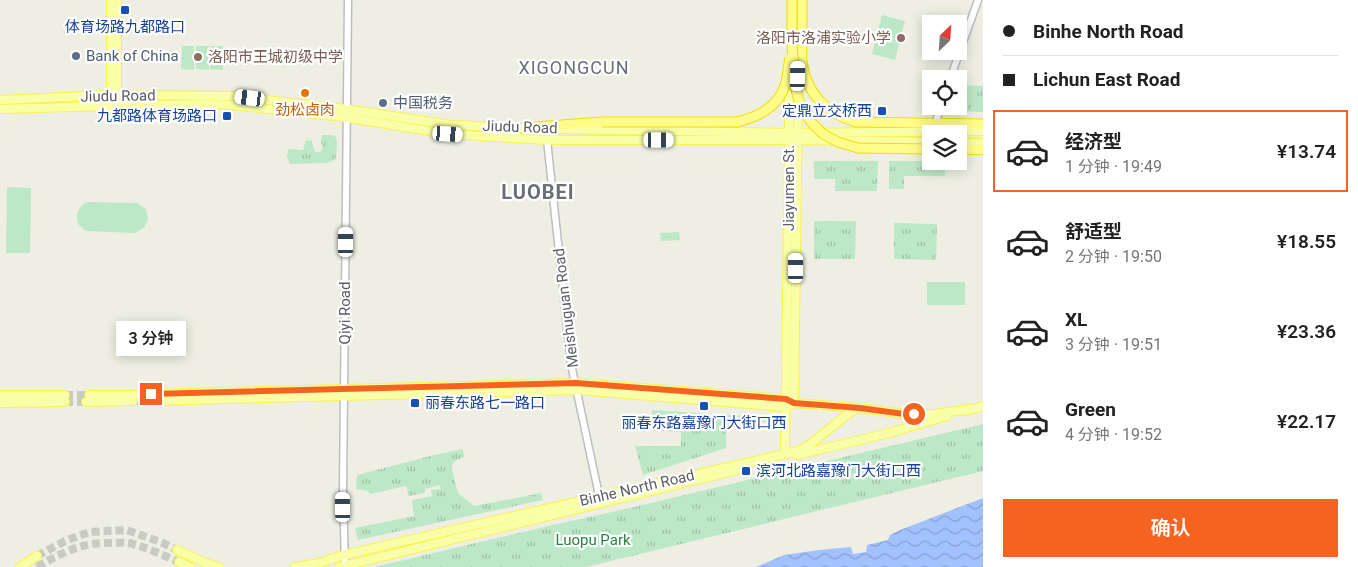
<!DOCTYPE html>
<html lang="zh">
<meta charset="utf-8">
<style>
body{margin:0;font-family:Roboto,"Noto Sans SC",sans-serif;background:#f6f6f6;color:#222;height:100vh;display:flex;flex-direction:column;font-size:19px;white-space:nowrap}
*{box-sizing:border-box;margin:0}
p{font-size:16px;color:#767676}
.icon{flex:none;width:28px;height:28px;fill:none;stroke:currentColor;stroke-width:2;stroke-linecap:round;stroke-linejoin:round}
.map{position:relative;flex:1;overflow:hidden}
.sheet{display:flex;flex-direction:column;background:#fff;width:375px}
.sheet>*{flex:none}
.hud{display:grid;align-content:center;height:110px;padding:0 20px;background:#fff}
.needle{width:32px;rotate:25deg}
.controls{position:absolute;left:922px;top:15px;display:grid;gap:10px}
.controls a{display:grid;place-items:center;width:45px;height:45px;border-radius:0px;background:#fff;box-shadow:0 2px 12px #0003;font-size:25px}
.end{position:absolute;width:22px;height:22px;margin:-11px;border:6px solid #f56321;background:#fff;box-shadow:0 0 0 2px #fff}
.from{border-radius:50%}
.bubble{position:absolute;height:35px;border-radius:0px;background:#fff;box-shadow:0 2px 12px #0003;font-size:16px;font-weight:600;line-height:35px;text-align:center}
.car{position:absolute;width:15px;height:30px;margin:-15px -8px;border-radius:6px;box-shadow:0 0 4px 1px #0007;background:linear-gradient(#fff 24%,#345 0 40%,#fff 0 76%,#345 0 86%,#fff 0)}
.hud b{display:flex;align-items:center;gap:18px;height:48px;font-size:19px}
.hud b+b{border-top:1px solid #e0e0e0}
.hud i{width:12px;height:12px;background:#222}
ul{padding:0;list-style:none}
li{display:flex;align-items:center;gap:15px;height:82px;margin:0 10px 8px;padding:0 10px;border:2px solid transparent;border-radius:0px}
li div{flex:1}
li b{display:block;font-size:19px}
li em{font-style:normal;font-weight:600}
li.active{border-color:#f56321}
li>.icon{width:45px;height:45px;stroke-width:1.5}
.action{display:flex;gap:10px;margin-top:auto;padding:10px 20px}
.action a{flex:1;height:58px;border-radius:0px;background:#f56321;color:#fff;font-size:20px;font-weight:600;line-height:58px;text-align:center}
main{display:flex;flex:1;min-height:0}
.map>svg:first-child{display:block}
.grass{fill:url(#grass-tufts)}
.pitch{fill:#bde8c7}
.water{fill:url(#water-waves)}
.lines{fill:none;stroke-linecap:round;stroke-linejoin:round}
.major-tunnel{stroke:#c9cac2;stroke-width:8;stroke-dasharray:8 4;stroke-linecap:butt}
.minor-casing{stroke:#bcbec5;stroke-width:9}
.major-casing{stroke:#fbf24e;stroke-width:10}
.highway-casing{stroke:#f1dd00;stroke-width:11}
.minor{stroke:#fff;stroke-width:6}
.major{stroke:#f9ffa7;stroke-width:8}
.highway{stroke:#fffc89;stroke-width:9}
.highway-bridge-casing{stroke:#f1dd00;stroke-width:11;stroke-linecap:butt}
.highway-bridge{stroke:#fffc89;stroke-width:9}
.route{stroke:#f56321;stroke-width:6}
.transit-dot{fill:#1a4fb4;stroke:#fff;stroke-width:2}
.education-dot{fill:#8d6e63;stroke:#fff;stroke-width:2}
.service-dot{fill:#5c6f8a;stroke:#fff;stroke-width:2}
.food-dot{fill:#e8710a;stroke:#fff;stroke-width:2}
.labels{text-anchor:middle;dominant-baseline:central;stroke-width:4.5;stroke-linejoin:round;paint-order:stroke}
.transit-label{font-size:15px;fill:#164399;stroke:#fff}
.education-label{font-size:15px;fill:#785e54;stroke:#fff;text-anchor:end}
.service-label{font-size:15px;fill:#4e5e75;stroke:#fff;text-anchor:start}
.street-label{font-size:15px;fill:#5a5d64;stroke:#fff}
.food-label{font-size:15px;fill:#c56008;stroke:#fff}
.park-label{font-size:15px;fill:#2d8144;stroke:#fff}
.quarter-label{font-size:18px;letter-spacing:1px;fill:#6b6e76;stroke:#fff}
.district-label{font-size:20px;font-weight:bold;letter-spacing:1px;fill:#6b6e76;stroke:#fff}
</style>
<main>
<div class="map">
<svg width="983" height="567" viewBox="0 0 983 567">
<defs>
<pattern id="grass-tufts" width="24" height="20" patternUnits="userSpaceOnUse" patternTransform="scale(1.25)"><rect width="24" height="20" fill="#bde8c7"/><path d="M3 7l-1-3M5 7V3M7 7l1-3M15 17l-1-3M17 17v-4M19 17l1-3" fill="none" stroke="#9dbfa5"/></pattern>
<pattern id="water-waves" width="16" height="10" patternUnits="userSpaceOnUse" patternTransform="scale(1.25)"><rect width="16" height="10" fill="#a2c1ff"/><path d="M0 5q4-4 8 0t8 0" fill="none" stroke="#87a0d2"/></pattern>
</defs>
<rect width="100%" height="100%" fill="#eeefe2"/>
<path class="grass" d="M959 85 983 86V112L956 111 955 115H951L946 113 948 106H959Z
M322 135H332L336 137 337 142 336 159 327 163 290 164 287 157 288 149 303 150 306 140 312 141 314 150 316 152H320L323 148 321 143Z
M814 161H878L877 191H835V179H814Z
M889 161H945V176H904V189H889Z
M814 221H856L855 259H814Z
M894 223 937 224 936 260 894 259Z
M652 410 779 418 778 422H761L756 420H743L742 423 728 424 726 432V448L643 475 635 446H681V432L652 430Z
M983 424V471L586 567H374L557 524 630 508Z
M463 449 464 457 455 461 452 464V469L458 493 474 506 541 493 543 500 358 540 355 528 414 516 412 500 432 496 431 490 441 489 439 485 426 489 424 493 409 496 406 486 370 494 368 491 356 489 357 475 438 454Z"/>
<path class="pitch" d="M882 15 905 21 895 60 872 54Z
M182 46H194V70L181 69Z
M196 46H209V70L196 69Z
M210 46H223V70L210 69Z
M224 50H232L231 65H224Z
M7 187 31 188 30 253H6Z
M88 202 137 203 146 209 148 219 144 228 135 233 86 231C73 224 74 208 88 202Z
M679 232 680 240 661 241 660 233Z
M927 282H965V305H927Z"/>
<path class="water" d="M983 498V567H756L784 555 819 550 851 547 853 554 866 552 867 545 888 540 890 535 900 530Z"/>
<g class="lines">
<path class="major-tunnel" d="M65 395H89
M135 395 151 394
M133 401H150
M65 402H86
M37 556 65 541 89 532 127 530 163 543 177 550
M37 567C63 552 82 542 113 543 118 543 124 542 129 543 146 547 163 555 179 562"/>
<defs>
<path id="minor" d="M950 79 978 0
M937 118 941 106
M547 140 571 364 600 500
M345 566 343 490 348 0"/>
<path id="major" d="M111 0V99
M0 100 106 95 232 96 345 109 451 125 526 128
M117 100V0
M0 109 106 106 221 104 343 117 448 134 547 140H798L931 142
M560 129 797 133 983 131
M959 143H983
M151 394 576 383 786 399 794 403 860 408
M0 395H65
M89 395H135
M150 401 577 390 786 407 794 403 798 99
M86 402 133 401
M0 403 65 402
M966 411 983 406
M785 454 789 140V79
M797 455 889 433 947 416
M177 550 206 563 219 567
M179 562 190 567
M20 567 37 556
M295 567 319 563 344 555 798 451 808 446 853 410 860 408 904 414H935L970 409
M340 567 737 470"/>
<path id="highway" d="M802 0C802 14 802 29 802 43 802 49 801 56 802 62 806 93 827 114 856 122L983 124
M522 128 602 122
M959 149 983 150"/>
</defs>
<use href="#minor" class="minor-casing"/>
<use href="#major" class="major-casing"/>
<use href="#highway" class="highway-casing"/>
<use href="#minor" class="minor"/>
<use href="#major" class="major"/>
<use href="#highway" class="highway"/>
<defs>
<path id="highway-bridge" d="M792 0V45L796 90 800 104 811 122 823 134 838 142 858 148 931 149
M602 122H736C756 118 779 107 785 85 788 77 788 67 790 58"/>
</defs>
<use href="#highway-bridge" class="highway-bridge-casing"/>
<use href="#highway-bridge" class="highway-bridge"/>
</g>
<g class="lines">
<path class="route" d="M151 394 576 383 786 399 794 403 860 408 904 414H914"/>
</g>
<g class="transit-dot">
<rect x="120" y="5" width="10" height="10" rx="2.5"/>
<rect x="877" y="106" width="10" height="10" rx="2.5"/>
<rect x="222" y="111" width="10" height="10" rx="2.5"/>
<rect x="410" y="398" width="10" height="10" rx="2.5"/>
<rect x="699" y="401" width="10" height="10" rx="2.5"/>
<rect x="741" y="466" width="10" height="10" rx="2.5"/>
</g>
<g class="education-dot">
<circle cx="901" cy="38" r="5"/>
<circle cx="198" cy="57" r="5"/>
</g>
<g class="service-dot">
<circle cx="76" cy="56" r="5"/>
<circle cx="383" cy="103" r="5"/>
</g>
<circle class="food-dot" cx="305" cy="93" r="5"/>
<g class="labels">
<g class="transit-label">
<text x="125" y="27">体育场路九都路口</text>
<text x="872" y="111" text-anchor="end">定鼎立交桥西</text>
<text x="217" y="116" text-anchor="end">九都路体育场路口</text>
<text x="425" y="403" text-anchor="start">丽春东路七一路口</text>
<text x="704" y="423">丽春东路嘉豫门大街口西</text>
<text x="756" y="471" text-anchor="start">滨河北路嘉豫门大街口西</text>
</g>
<g class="education-label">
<text x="891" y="38">洛阳市洛浦实验小学</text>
<text x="208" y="57" text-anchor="start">洛阳市王城初级中学</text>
</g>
<g class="service-label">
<text x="86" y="56">Bank of China</text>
<text x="393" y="103">中国税务</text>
</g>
<g class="street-label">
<text transform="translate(118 96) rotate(-1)">Jiudu Road</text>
<text transform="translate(520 127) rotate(2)">Jiudu Road</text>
<text transform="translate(789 188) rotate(-90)">Jiayumen St.</text>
<text transform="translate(566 308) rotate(-97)">Meishuguan Road</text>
<text transform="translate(345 313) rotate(-90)">Qiyi Road</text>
<text transform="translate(637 488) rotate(-13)">Binhe North Road</text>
</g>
<g class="food-label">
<text x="305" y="110">劲松卤肉</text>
</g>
<g class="park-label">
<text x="593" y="540">Luopu Park</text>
</g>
<g class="quarter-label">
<text x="574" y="67">XIGONGCUN</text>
</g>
<g class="district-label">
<text x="538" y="192">LUOBEI</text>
</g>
</g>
</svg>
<div class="controls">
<a><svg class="needle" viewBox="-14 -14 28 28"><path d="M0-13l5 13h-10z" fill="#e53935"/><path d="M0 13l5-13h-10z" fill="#767676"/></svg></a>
<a><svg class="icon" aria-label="locate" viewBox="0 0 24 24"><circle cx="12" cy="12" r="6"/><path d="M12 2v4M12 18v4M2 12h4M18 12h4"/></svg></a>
<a><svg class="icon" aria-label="layers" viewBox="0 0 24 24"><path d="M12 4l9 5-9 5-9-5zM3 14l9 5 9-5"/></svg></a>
</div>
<i class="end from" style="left:914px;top:414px"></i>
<i class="end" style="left:151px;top:394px"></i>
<div class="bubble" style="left:116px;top:321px;width:70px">3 分钟</div>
<i class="car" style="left:798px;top:76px;rotate:1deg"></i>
<i class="car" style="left:250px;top:98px;rotate:277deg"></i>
<i class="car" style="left:448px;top:134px;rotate:94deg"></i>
<i class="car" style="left:659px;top:140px;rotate:90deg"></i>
<i class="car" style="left:346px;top:242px;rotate:0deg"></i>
<i class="car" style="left:796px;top:268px;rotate:0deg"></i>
<i class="car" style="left:343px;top:507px;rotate:359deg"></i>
</div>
<section class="sheet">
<div class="hud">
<b><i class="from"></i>Binhe North Road</b>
<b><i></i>Lichun East Road</b>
</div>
<ul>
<li class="active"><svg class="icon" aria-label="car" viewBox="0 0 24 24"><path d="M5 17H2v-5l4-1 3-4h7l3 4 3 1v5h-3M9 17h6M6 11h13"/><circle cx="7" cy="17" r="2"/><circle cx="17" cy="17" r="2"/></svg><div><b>经济型</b><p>1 分钟 · 19:49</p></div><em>¥13.74</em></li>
<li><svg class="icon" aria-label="car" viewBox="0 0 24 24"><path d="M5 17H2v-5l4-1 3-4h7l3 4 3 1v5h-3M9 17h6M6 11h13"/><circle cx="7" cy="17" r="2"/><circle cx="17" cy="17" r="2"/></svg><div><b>舒适型</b><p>2 分钟 · 19:50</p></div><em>¥18.55</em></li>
<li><svg class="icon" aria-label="car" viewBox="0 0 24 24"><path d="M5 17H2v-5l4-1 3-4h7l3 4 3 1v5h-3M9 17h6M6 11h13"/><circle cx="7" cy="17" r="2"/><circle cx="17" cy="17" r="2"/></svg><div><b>XL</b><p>3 分钟 · 19:51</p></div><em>¥23.36</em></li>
<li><svg class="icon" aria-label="car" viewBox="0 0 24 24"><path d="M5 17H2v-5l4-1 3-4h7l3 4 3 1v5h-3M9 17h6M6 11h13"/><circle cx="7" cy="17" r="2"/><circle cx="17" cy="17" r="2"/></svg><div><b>Green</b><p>4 分钟 · 19:52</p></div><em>¥22.17</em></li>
</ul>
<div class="action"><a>确认</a></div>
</section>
</main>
